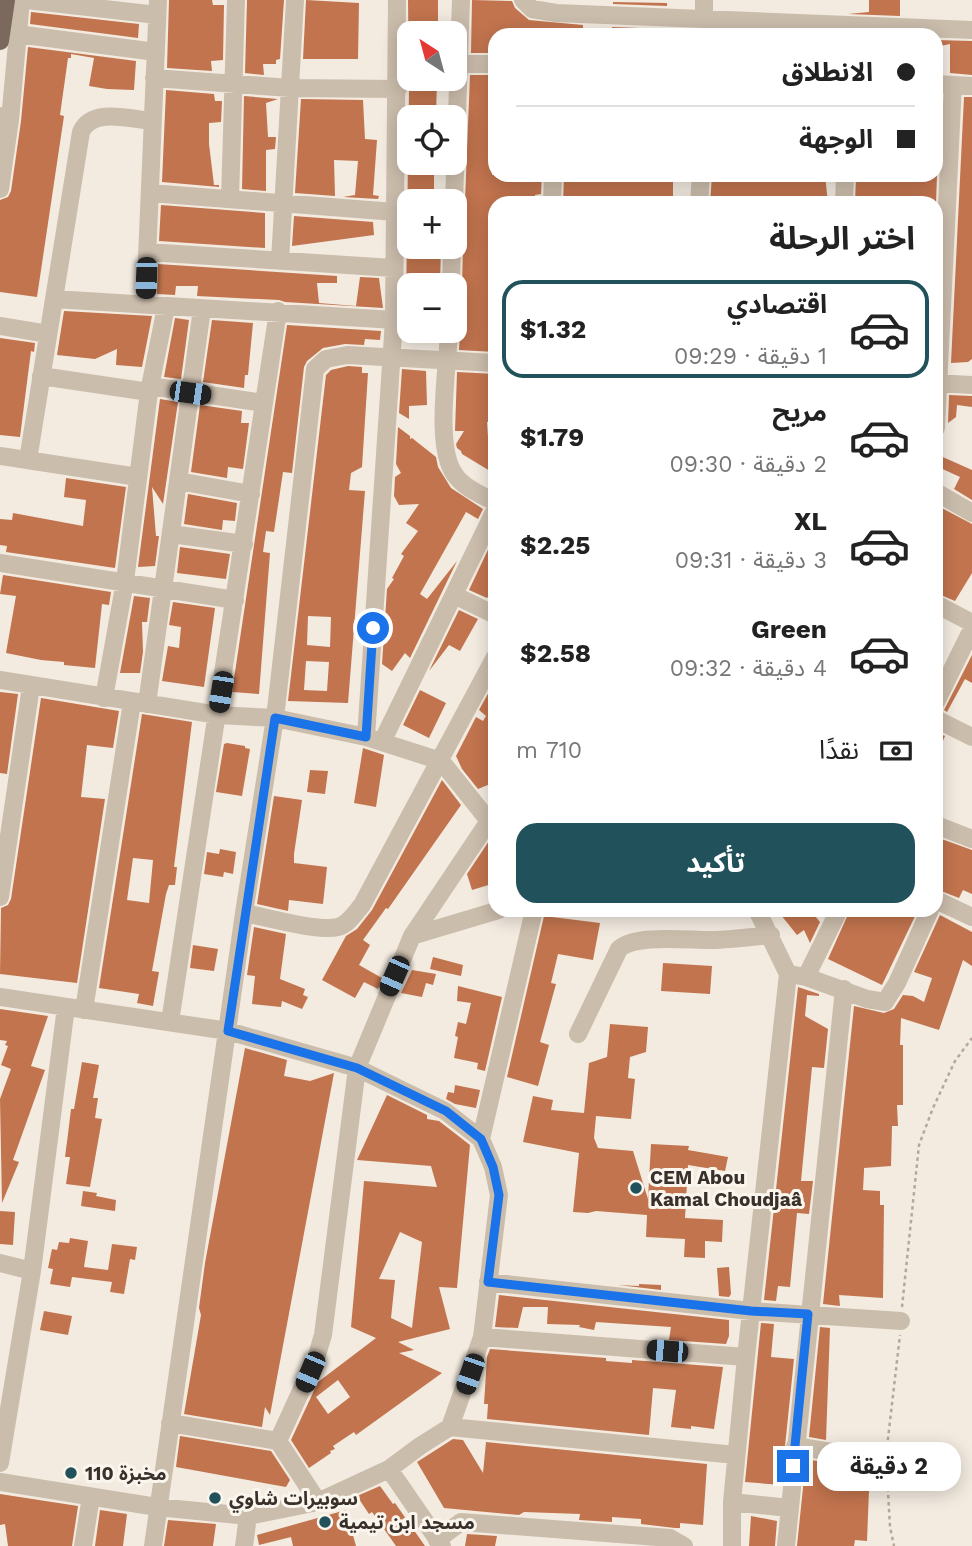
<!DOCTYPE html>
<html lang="ar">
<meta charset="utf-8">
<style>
body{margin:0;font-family:"Work Sans","Noto Sans Arabic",sans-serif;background:#f6f6f6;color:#222;direction:rtl;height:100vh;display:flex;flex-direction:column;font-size:26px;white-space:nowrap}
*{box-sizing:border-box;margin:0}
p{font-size:23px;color:#767676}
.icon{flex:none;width:38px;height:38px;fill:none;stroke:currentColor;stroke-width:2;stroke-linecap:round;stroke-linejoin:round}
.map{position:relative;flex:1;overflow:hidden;direction:ltr}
.details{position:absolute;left:488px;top:196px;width:455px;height:721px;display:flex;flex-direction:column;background:#fff;border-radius:21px;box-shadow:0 4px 18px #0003;direction:rtl}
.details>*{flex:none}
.guide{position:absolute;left:488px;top:28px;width:455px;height:154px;border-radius:21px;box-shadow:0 4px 18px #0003;direction:rtl;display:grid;align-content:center;height:154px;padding:0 28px;background:#fff}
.needle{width:46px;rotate:324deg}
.buttons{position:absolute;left:397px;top:21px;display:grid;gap:14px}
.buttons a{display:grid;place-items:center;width:70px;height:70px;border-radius:14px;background:#fff;box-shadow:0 4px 18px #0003;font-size:35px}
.end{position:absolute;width:32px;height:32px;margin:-16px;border:9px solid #1a73e8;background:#fff;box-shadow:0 0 0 4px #fff}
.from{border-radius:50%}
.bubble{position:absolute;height:49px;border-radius:21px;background:#fff;box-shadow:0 4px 18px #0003;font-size:23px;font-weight:700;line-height:49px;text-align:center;direction:rtl}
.car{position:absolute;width:21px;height:42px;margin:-21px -10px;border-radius:9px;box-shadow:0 0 5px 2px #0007;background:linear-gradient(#222 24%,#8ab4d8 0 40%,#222 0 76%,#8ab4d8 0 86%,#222 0)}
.guide b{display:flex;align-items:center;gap:24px;height:66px;font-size:26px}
.guide b+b{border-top:2px solid #e0e0e0}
.guide i{width:18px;height:18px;background:#222}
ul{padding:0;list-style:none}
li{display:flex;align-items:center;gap:21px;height:98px;margin:0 14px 10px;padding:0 14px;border:4px solid transparent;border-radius:21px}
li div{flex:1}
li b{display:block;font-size:26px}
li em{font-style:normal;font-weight:700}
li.on{border-color:#21515a}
li>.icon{width:63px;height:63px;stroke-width:1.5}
h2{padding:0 28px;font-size:32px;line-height:84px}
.pay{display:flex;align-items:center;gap:18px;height:77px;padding:0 28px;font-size:26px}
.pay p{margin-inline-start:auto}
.primary-button{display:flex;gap:14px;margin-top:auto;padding:14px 28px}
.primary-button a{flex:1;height:80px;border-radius:21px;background:#21515a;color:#fff;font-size:28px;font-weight:700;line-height:80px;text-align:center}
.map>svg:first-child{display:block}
.building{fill:#c2744e;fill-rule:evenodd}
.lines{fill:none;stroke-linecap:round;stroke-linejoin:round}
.path{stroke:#b7a796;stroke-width:2.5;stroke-dasharray:3.5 3.5;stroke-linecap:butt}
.minor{stroke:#cbbdac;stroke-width:18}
.major{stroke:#7a695c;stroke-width:18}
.route{stroke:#1a73e8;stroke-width:9}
.poi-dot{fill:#21515a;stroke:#faf5ed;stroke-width:2.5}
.labels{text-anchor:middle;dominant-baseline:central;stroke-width:6;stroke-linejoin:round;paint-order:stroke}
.poi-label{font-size:19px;font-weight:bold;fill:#39302b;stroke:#faf5ed;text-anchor:start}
</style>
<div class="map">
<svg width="972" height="1546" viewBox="0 0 972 1546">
<rect width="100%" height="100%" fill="#f3ebe0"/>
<path class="building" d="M169 0H212L213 5H224L223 60 211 61 212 71 167 68Z
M247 0H284L280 59 276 60V64H263L264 75 245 73Z
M306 0 359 3 358 59H303Z
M408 0H438V33H410V79H437L436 117H410V163H434V201H410V247H441L440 285H410V304H406L409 88Z
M472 0 512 1 515 8 529 20 583 25V35H495V53H471Z
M869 0H900V16L848 14 869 12Z
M613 2 667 3V6L613 4Z
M31 12 139 24 138 38 30 24Z
M612 27 667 29V35H612Z
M718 31 786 34 718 35Z
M936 40 972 41V75L950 73V44L936 47Z
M28 47 136 61 134 90 107 89 89 86 94 58 71 54V58H68L60 115 64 116 37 297 0 292V200L8 197 11 191 21 121Z
M470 75H495V83H490L489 112H494L492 175H542L541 194 535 195V203H495V352L459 350 460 331 455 321V295L460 291 462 285 463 247 462 241 455 236V212L463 208 465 201Z
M166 90 214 94 215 101H222L221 122 209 123V144L214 185H219V187L162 182Z
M244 96 278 99 266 103 268 137H276L275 149 266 150V191L242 189Z
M964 97H972V359L968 362 951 363Z
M301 99 363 100 365 139 377 140 373 195 379 196 378 199 343 197 355 195 358 161 334 160 335 196 295 193Z
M564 175H673V203H563Z
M712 175H825L828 203H710Z
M856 175H937L936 203H855Z
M161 205 265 213V248L159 241Z
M294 216 373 222 374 235 292 246Z
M158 264 337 276V283H317L319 303 356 306 360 277 379 278 383 308 285 302 279 300 197 296 198 286H176L175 295 157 294Z
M64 311 152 316 142 367 116 365 117 349 95 359 57 355Z
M175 318 189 320 181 379 164 377Z
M212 320 253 323 248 375H245L244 388 203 382Z
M287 325 381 331 380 340 365 339 364 345 345 344 323 348 307 361 304 367 292 473 283 472 274 532 266 531 263 552 270 553 259 694 232 692Z
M0 338 35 343 34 352 31 351 20 437 0 435Z
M348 366 362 367V373H368L362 467 351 473 349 490 365 491 348 703 288 701 326 375 331 370ZM308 616 331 617 330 647 307 645ZM306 661 329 662 327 691 304 690Z
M402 369 426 371 427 405 409 406V419L399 413Z
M457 372 495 374V421L487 422 488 437 495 441V474L462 454 461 451 457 448 456 444 464 431H455Z
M949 395 972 396V407L957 405 956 417 948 423Z
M160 399 178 402 163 504 152 487 156 536H159L155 566 138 567Z
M200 405 242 411 241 423H249L243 469 228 467 227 478 191 472Z
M398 427 410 436V439L412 438 436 457 438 467 451 488 483 509 478 519 466 512 420 594 427 599 457 561 410 658 405 653 392 671 382 664 387 589 394 579 392 578 404 556 401 554 418 531 406 523 419 504 399 505 394 496 395 477 401 473 396 464Z
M936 454 972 470V500L954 489 960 477 936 466Z
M66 478 126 487 115 568 6 552 7 546 0 545V519L12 520 13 513 83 526 86 500 64 497Z
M188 494 237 503 235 521 223 520 222 530 184 524Z
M936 505 972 524V573L955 601 936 593V535L943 524 936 520Z
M495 535V563L489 571 495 576V588L487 598 469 590Z
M180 547 230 554 226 579 177 573Z
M3 575 111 592 109 605 102 604 95 668 64 665V662L41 660 6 653 16 596 0 594Z
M134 596 150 598 147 622H142L143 652 140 673H120Z
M173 602 215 608 204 687 162 681 168 646 179 648 181 627 169 625Z
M459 610 478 619 460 651 449 645 429 671Z
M972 655V683L965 679 947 712 944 710Z
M495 681V782L478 789 462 769 456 756 476 717 483 721 486 716 479 710Z
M420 690 446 703 429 738 403 725Z
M0 692 18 694 7 774 0 773Z
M41 698 119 711 113 748 87 745 81 797 105 799 77 983 0 974 1 908 8 905 11 899Z
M142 714 192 722 174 867H177L175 885H169L166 894 152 971 159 972 153 1006 137 1003 139 994 99 988ZM133 858 153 860 149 903 127 900Z
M936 732 945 736 936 757Z
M227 743 245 746V748L250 749 242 796 216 792 224 744Z
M363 748 384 755 376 807 354 803Z
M310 770 328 771 325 794 307 792Z
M442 780 461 805 388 909 386 908 363 940 370 945 359 965 382 978 378 989 364 982 355 998 322 980 346 936 357 929 372 910Z
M274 796 302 800 294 854V863L327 867 323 904 289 900 288 911 257 904Z
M495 832V883L472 890 467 874Z
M936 837 972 850V894L963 890 959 898 936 889Z
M220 849 236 852 233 874 224 872 223 877 204 874 207 852 219 854Z
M777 910H810L820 922 810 943 804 930 797 935Z
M850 910H918L882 985 828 959Z
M940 915 972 932V966L963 960 939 1030 901 1018 900 1045H903V1105H897L898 1126H892L891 1166 864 1168V1171L863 1190 880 1191V1205H884L883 1298 839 1295 840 1306 823 1304 854 1006 884 1013 894 1009 903 995 913 996 924 1002 932 978 914 972Z
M544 916 600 923 593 960 558 954 551 983 556 984 540 1042 549 1045 538 1086 507 1077Z
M254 927 286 934 280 979 305 989 303 995 308 997 302 1009 282 1001 281 1007 252 1004 255 976 247 975Z
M193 945 218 949 214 971 190 968Z
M433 957 463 965 461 976 430 969Z
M663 963 712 966 710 994 661 991Z
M412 970 436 974 433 985 426 983 422 997 401 993Z
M458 986 502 997 485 1071 477 1069 478 1063 454 1058 458 1037 455 1036 458 1022 466 1024 471 1003 457 1001Z
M798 987 819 994V996L807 995 805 1016 828 1029 824 1068 812 1067 801 1181H813L809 1214 797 1213 790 1287 778 1286 776 1301 764 1300Z
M0 1009 48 1016 31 1066 45 1070 13 1160 19 1162 2 1203 0 1099 11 1069 1 1065 8 1046 5 1045 7 1041 0 1040Z
M610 1024 648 1027 646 1052 630 1057 628 1078 635 1079 631 1119 596 1116 594 1138 598 1148 633 1151 648 1199 651 1144 689 1146 688 1150 728 1157 725 1171 688 1165 685 1218 723 1220 722 1242 705 1241V1258L684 1257 685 1239 646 1237 647 1215 596 1211 588 1213 573 1212 579 1153 523 1142 533 1096 553 1100 551 1110 584 1113 589 1063 607 1057Z
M245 1048 287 1060 284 1076 310 1081 334 1073 270 1415 265 1407 262 1427 184 1414 201 1315 199 1308 205 1263Z
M82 1062 99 1065 93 1098H98L95 1118 102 1119 90 1187 66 1184 70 1157H65L68 1134 71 1109H74Z
M455 1085 480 1090 476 1108 455 1104 446 1099 448 1092 454 1093Z
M387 1095 427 1115V1119L439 1121 470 1145 457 1288 439 1287 450 1329 398 1342 414 1350 399 1353 442 1373 356 1435 354 1432 333 1446 335 1449 330 1451 331 1453 309 1468 291 1440 318 1382 376 1338 351 1327 364 1181 437 1187 431 1166 357 1160ZM400 1232 422 1242 412 1328 391 1318 395 1280 379 1279ZM338 1380 350 1397 328 1414 316 1397Z
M83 1191 97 1193 96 1196 116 1200 115 1211 81 1206Z
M0 1211 15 1212 13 1245 0 1244Z
M70 1238 88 1241 84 1267 108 1270 112 1244 137 1247 135 1260 130 1259 124 1294 110 1292 112 1282 72 1277 70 1287 50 1284 53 1269 48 1268 52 1249 57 1250 59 1242 69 1243Z
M729 1267 731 1294 729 1297 719 1296 717 1268Z
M639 1284 661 1285V1290L618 1285 639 1286Z
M499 1295 729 1320V1336L726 1344 669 1340 671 1327 596 1322 594 1330 579 1327 580 1325 547 1324 548 1307H523L518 1328 495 1327Z
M44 1311 72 1316 68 1335 40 1330Z
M761 1323 774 1324 771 1357 794 1359 781 1485 745 1482Z
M820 1327 830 1328 826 1440 809 1437Z
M490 1349 606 1358V1361L632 1363V1360L723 1367 714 1429 691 1426V1429L671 1427 676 1390 653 1388 649 1435 487 1419 488 1404H484L487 1357Z
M180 1436 271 1451 290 1480 286 1487 176 1467Z
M453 1439 463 1440 483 1473 486 1442 707 1464 703 1525 680 1523V1528H675L641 1524V1519L612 1517V1522L579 1520 580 1514 524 1512 519 1515 444 1508 417 1462Z
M806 1459 862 1469 860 1489 869 1490 867 1541 855 1540 854 1546H797Z
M380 1486 393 1504 395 1503 425 1546H396L372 1512 369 1514 357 1496Z
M0 1494 78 1506 72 1546H8L5 1524 0 1525Z
M100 1510 127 1514 123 1546H95Z
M346 1510 356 1546H293L291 1537 259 1545 257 1535Z
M751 1516 777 1521 775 1546H749Z
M168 1520 216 1524 213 1546H164Z
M467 1534 497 1536 495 1546H465Z"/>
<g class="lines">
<path class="path" d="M902 1307 919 1145 933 1108 955 1061 972 1038
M887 1447 900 1335
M887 1474 890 1527 894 1546"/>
<path class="minor" d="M27 0 157 15
M523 0 532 9 556 13 972 30
M17 34 156 52
M704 35V0
M459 64H495
M154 78 290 88 398 89
M936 84 972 86
M10 120 21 0
M0 189 10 120 0 116
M150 193 395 212
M230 199 236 0
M454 201 461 0
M552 203 553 175
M699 203 701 175
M844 203 845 175
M147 252 393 268
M280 261 295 0
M451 285 452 247
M54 299 394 320
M145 305 158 0
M0 326 48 334
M449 331C448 367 434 447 455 475 464 488 482 495 495 502
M41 376 149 392
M936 383 972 385
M150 386 264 403
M936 428 953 85
M0 456 138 477
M28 460 81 132C92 107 130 119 152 121
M178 481 251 494
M936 492 972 513
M171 534 244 544
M0 563 235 600
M454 595 495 615
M936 604 972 623
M0 680 218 715 275 718 366 737 441 761 489 821
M104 698 125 581 149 392 166 307
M936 702 972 629
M147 704 202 309
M936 719 972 737
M366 737 394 320 397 0
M382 742 495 510
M936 825 972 839
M0 897 31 686
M936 900 972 917
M244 913C266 917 318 932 338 927 349 924 355 913 362 905L495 657
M412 936 489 821 495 818
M795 975 806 977 839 910
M806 977 867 999 885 1002 897 983 930 910
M0 997 228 1031 357 1068 445 1111 481 1139 493 1167 499 1195 482 1337 450 1427 420 1446 389 1469 318 1502 248 1516 157 1507 0 1482
M84 1010 132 702
M170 1022 278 311
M578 1034 619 949C636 933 692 941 716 940 735 939 753 937 771 935
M481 1139 534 910
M0 1263 32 1271
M488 1282 751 1311 901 1321
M482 1337 746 1357
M170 1423 278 1441 318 1502
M450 1427 736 1455
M278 1441 316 1358 323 1335 357 1068 412 936 499 910
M795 1446 886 1461
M0 1463 32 1271 66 1007
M389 1469 442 1546
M732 1502 789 1508
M437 1540 461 1522 670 1538 684 1546
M83 1546 91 1497
M153 1546 244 913 275 718 315 369 326 359 347 355 495 363
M244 1546 248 1516
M732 1546V1502L746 1357 788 974 757 910
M786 1546 844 989"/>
<path class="major" d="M0 41 6 0"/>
</g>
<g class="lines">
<path class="route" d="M373 628 366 737 275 718 228 1031 357 1068 446 1111 481 1139 493 1167 499 1195 488 1282 751 1311 808 1314 793 1466"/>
</g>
<g class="poi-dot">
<circle cx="636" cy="1188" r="7"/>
<circle cx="71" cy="1473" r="7"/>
<circle cx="215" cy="1498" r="7"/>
<circle cx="325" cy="1522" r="7"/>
</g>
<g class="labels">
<g class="poi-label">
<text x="650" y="1177">CEM Abou<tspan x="650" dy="22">Kamal Choudjaâ</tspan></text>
<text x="85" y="1473">مخبزة 110</text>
<text x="229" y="1498">سوبيرات شاوي</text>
<text x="339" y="1522">مسجد ابن تيمية</text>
</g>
</g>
</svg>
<div class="buttons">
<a><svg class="needle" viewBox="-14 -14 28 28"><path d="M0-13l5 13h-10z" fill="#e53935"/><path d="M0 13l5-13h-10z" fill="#767676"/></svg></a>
<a><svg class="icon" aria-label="locate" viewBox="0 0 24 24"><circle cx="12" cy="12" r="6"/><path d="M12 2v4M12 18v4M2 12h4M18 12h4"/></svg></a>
<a>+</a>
<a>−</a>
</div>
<i class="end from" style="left:373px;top:628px"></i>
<i class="end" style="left:793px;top:1466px"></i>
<div class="bubble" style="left:817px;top:1442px;width:144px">2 دقيقة</div>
<i class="car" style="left:146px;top:278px;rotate:182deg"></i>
<i class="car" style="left:190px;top:393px;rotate:98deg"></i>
<i class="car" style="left:221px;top:692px;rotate:189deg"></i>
<i class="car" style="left:394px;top:976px;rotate:204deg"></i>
<i class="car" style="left:667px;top:1351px;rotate:275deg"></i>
<i class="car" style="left:310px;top:1372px;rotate:203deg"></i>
<i class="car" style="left:470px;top:1374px;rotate:199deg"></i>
<div class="guide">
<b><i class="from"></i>الانطلاق</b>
<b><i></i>الوجهة</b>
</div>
<section class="details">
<h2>اختر الرحلة</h2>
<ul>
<li class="on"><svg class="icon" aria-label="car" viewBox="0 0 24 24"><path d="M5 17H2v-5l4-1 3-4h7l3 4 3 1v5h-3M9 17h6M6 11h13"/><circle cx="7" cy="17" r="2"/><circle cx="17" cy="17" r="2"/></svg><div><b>اقتصادي</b><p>1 دقيقة · 09:29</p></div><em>$1.32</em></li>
<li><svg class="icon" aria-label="car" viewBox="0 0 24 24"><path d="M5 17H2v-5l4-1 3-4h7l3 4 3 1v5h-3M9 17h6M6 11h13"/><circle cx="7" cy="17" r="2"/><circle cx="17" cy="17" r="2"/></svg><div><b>مريح</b><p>2 دقيقة · 09:30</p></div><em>$1.79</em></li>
<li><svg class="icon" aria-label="car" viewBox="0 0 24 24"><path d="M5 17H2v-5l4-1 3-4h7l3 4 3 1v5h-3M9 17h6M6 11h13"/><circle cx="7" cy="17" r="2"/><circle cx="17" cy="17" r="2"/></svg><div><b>XL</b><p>3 دقيقة · 09:31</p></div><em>$2.25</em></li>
<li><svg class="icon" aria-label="car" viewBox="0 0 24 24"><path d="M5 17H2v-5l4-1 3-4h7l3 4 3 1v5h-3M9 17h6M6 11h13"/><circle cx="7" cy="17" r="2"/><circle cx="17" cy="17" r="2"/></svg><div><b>Green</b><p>4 دقيقة · 09:32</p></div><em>$2.58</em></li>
</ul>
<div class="pay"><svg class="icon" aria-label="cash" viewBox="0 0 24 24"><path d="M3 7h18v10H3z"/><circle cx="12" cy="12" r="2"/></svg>نقدًا<p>710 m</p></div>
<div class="primary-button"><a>تأكيد</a></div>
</section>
</div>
